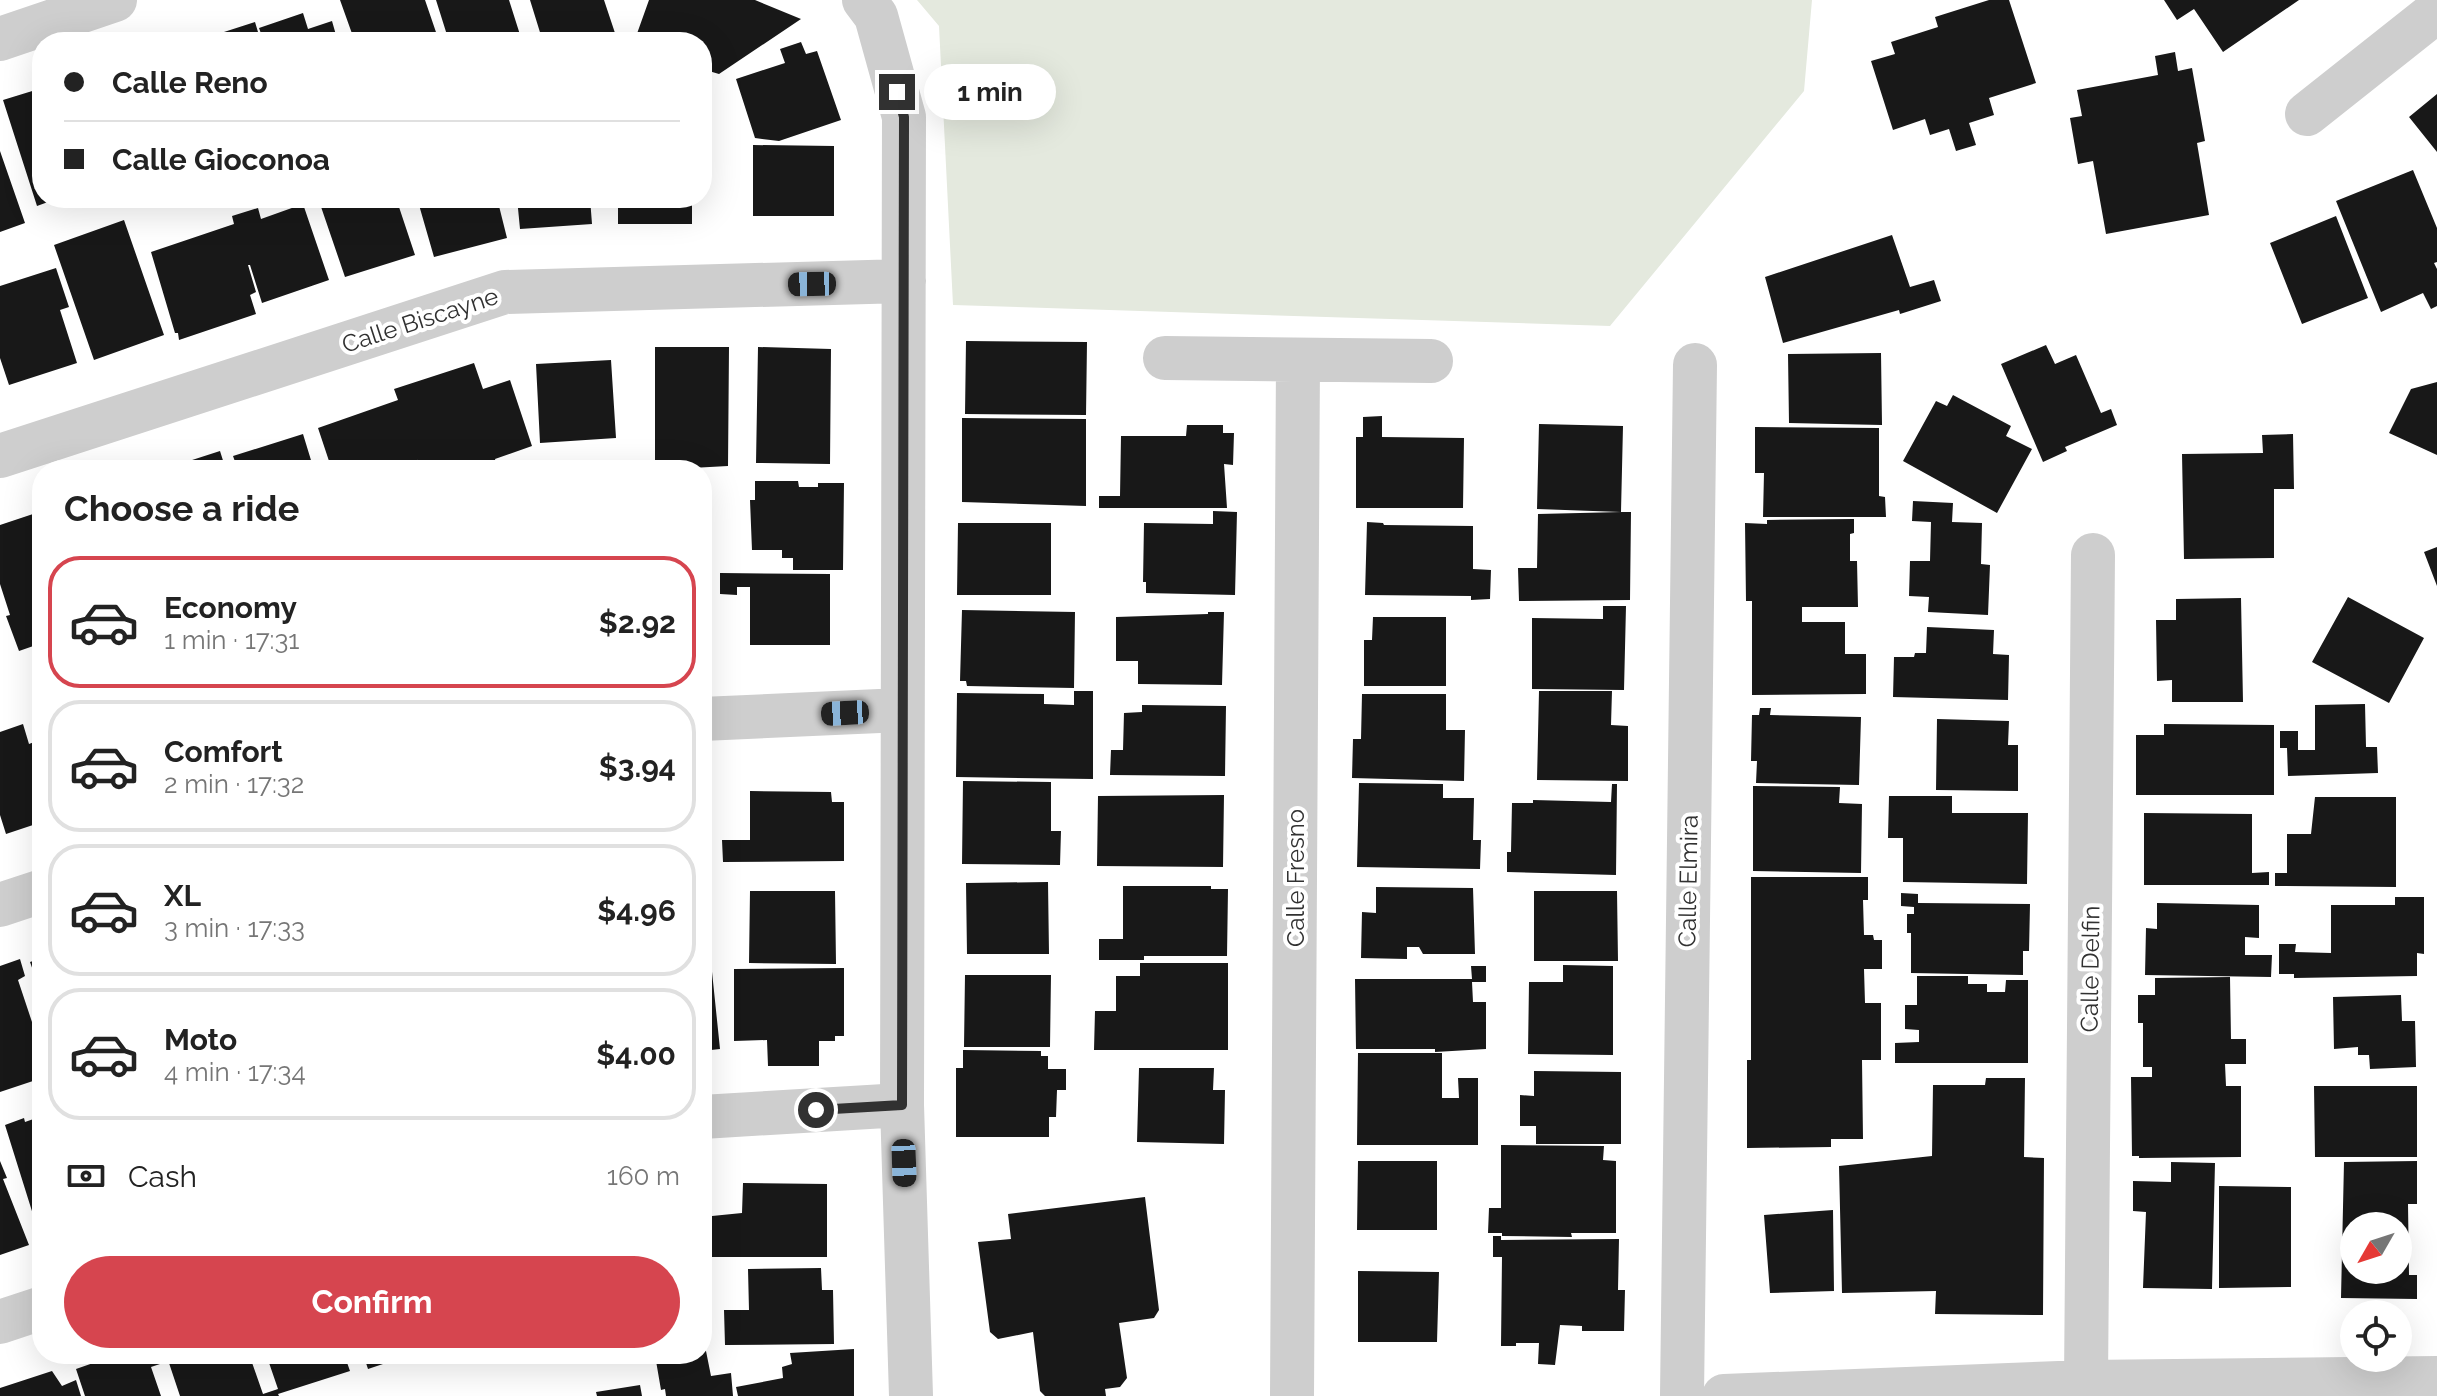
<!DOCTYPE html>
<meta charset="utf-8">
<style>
body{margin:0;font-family:Raleway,sans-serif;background:#f6f6f6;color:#222;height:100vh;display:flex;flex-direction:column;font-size:30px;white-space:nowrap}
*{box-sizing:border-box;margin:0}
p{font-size:26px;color:#767676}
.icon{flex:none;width:44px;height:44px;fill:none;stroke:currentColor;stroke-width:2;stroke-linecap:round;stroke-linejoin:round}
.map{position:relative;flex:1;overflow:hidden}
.details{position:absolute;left:32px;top:460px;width:680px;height:904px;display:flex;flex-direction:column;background:#fff;border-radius:32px;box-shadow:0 8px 32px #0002}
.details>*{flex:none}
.top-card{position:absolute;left:32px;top:32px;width:680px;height:176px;border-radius:32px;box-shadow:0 8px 32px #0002;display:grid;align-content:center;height:176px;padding:0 32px;background:#fff}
.needle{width:52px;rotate:231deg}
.controls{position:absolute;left:2340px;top:1212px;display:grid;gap:16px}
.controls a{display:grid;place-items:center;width:72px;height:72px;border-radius:50%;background:#fff;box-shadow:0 8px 32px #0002;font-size:40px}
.end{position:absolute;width:36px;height:36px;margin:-18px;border:10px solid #313131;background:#fff;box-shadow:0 0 0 4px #fff}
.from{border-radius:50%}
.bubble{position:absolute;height:56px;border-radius:28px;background:#fff;box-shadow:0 8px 32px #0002;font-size:26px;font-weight:700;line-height:56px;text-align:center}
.car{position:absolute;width:24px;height:48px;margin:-24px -12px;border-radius:10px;box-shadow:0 0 6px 2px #0007;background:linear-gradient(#222 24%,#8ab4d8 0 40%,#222 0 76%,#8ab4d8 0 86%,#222 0)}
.top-card b{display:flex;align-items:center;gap:28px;height:76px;font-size:30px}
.top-card b+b{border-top:2px solid #e0e0e0}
.top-card i{width:20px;height:20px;background:#222}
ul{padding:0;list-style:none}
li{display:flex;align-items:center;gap:24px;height:132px;margin:0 16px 12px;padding:0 16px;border:4px solid #e0e0e0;border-radius:32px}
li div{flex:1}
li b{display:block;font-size:30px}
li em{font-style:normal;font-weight:700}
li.current{border-color:#d6454f}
li>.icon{width:72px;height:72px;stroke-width:1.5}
h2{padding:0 32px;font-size:36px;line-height:96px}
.pay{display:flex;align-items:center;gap:20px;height:88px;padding:0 32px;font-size:30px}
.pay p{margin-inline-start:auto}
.action{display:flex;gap:16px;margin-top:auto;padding:16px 32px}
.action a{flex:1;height:92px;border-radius:48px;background:#d6454f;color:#fff;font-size:32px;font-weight:700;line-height:92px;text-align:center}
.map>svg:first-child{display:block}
.green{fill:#e4e9de}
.building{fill:#181818;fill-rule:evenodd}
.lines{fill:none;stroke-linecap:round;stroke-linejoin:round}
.minor{stroke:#cecece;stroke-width:44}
.route{stroke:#313131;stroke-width:10}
.labels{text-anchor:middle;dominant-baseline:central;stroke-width:8;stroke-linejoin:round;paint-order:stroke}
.street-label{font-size:24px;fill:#313131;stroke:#fff}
</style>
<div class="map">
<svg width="2437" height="1396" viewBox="0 0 2437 1396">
<rect width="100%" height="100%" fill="#fff"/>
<path class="green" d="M917 0H1812L1804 91 1610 326 953 305 939 26Z"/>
<path class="building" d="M340 0H425L438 38 447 35 436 0H509L522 41 355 42Z
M530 0H604L615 33 586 42H543Z
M649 0H755L801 19 719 74 702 69V42H634Z
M1989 0H2009L2036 83 1989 98 1994 115 1969 123 1976 145 1956 151 1949 129 1930 135 1925 119 1893 130 1871 61 1895 54 1891 42 1938 27 1935 17Z
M2164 0H2299L2223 52 2194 9 2177 20Z
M303 13 308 29 332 21 338 42H264L259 28Z
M255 22 261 42H196V41Z
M801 42 806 54 817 51 841 120 779 141 755 138 736 79 785 63 780 49Z
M2175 52 2178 71 2192 68 2205 141 2197 143 2209 215 2106 234 2093 161 2078 164 2070 118 2082 116 2077 90 2158 75 2155 56Z
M42 88V198H59L37 206 3 100Z
M2437 94V152L2409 117Z
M753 145 834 146V216H753Z
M0 151 25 223 0 232Z
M2413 170 2437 228V262L2434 263 2437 269V306L2431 309 2423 293 2381 312 2336 201Z
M318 198H396L415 255 345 277Z
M417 198H497L507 238 434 257Z
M517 198H590L592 224 520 229Z
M618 198H692V224H618Z
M303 204 329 280 262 303 250 265H248L256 292 250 295 256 314 179 340 178 333H175L151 252 234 224 232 216 258 208 261 219Z
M2336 216 2368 298 2302 324 2270 243Z
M124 220 164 335 94 360 54 245Z
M1892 235 1910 287 1934 280 1941 301 1900 314 1899 310 1783 343 1765 277Z
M56 268 69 307 60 310 77 363 9 385 0 358V286Z
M966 341 1087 342 1086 415 965 414Z
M2046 345 2055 364 2076 355 2101 413 2111 409 2117 425 2065 447 2067 451 2043 462 2001 364Z
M655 347H729L728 466 655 470Z
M758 347 831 349 830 464 756 463Z
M1881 353 1882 425 1789 423 1788 354Z
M611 360 616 438 540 443 536 364Z
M474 363 483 389 510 380 532 446 495 459 498 470H421L417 459 420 470H332L318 428 398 400 394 389Z
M2437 382V455L2389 433 2411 389Z
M1953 395 2011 426 2006 436 2032 449 1997 513 1903 461 1936 401 1947 406Z
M1382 416V437L1464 438 1463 508H1356V437H1363V417Z
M962 418 1086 419V506L962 502Z
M1539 424 1623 426 1621 512 1537 509Z
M1187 425H1223V433H1234L1233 465 1224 464 1227 508H1099V496H1120L1121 436H1186Z
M1755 427 1879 428V496L1885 497 1886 517H1763L1764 473H1755Z
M303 434 314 470H238L233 456Z
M2293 434 2294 489H2274V558L2184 559 2182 454 2263 453 2262 435Z
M220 451 226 470H192L189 461Z
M755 481H798L799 487H818V483H844L843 570H793V558H782V550H752L750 500H755Z
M1913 501 1953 503 1952 522 1982 523 1981 564 1990 565 1988 615 1928 612 1929 597 1909 596 1910 561H1930L1931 522 1912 521Z
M1213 511 1237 512 1235 595 1146 593V582H1143L1144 523 1213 524Z
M1622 512H1631L1630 600 1519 601 1518 568H1537L1538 514Z
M36 513 42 529V643L19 651 6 616 10 615 0 584V525Z
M1854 519V533L1850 534V561H1857L1858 607H1802V622H1845V654H1866V694L1752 695V601H1746L1745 523 1767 524V520Z
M1367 522 1383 523 1384 525 1473 526V569L1491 570 1490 599 1471 600V596L1365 595Z
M958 523H1051V595H957Z
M2437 547V586L2424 552Z
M720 573 830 574V645H750V587H737V595L720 594Z
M2348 597 2424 638 2389 703 2312 662Z
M2241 598 2243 702H2172V680L2157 681 2156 620H2176V599Z
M1603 606H1626L1624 690 1532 689V618L1603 619Z
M962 610 1075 612 1074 688 967 686 966 681H960Z
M1208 612H1224L1222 685 1138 684V661H1116V617L1208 614Z
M1373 617H1446V686H1364V640H1372Z
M1927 627 1994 630 1993 654 2009 655 2008 700 1893 697 1894 657H1914L1915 653H1926Z
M1074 691H1093V779L956 777 957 693 1044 694V704L1074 705Z
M1539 691H1612L1611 725 1628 726V781L1537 780Z
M1362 694H1446V730H1465L1464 781 1352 778 1353 739H1361Z
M2365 704 2366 747H2377L2378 773 2288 776 2287 748H2280V731H2298V750H2315V705Z
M1142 705 1226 706 1225 776 1110 775 1111 750H1123L1124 713 1142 712Z
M1760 708H1771L1770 715 1861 717 1859 785 1756 783 1757 761H1751L1752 715H1759Z
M1937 719 2009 721 2008 745H2018V791L1936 790Z
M23 724 29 744 42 739V822L6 834 0 815V732Z
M2164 724 2274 725V795H2136V735H2164Z
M963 781 1051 782V831H1061L1060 865 962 864Z
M1359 783 1443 784V798H1474L1473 840H1481L1480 869 1357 867Z
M1612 784H1617L1616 875 1507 872V852H1511L1512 803H1533V800L1611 802Z
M1753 786 1840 787 1839 803 1862 804 1861 873 1753 871Z
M750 791 831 792 832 802H844V861L723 862 722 840H750Z
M1224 795 1223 867 1097 866 1098 796Z
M1889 796H1952V813H2028L2027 884 1903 882V838H1888Z
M2315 797H2396V887L2275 886V873H2287V834H2311Z
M2144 813 2252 814V873L2269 872V885H2144Z
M1751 877H1868V900H1863L1864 935H1873L1874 940H1882V969H1864L1865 1003H1881V1060H1862L1863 1139H1831V1147L1747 1148V1060H1751Z
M1048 882 1049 954H967L966 883Z
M1123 886H1211V889H1228L1227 956H1144V960H1099V939H1123Z
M1376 887 1473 888 1475 954H1423L1419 947H1407V959L1361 958 1362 912 1376 913Z
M750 891H835L836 964 749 963Z
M1534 891H1617L1618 961H1534Z
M1901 893 1918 894V903L2030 904 2029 951H2023V975L1911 973V933H1907V914H1914V907L1901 906Z
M2395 897H2424V954L2417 953V976L2294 978V974H2279V944H2296L2295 952 2331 953V905H2395Z
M2157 903 2259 905V938L2245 937V955H2272L2271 977 2145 975 2146 928 2157 929Z
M42 958V996L30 962Z
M20 959 25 976 18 980 42 1052V1078L0 1092V966Z
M702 962H711L720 1049 702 1051Z
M1140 963H1228V1050H1094L1095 1011H1116V976H1140Z
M1563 965 1613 966V1055L1528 1054 1529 982H1563Z
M1471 966H1486V982H1472L1473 1002H1486V1049L1435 1052V1049H1356L1355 979H1472Z
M844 968V1036H835V1041H819V1066H768L767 1040 734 1041V969Z
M965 975H1051L1050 1047H964Z
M1917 976H1968V984H1987V992H2005L2006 980H2028V1063H1895V1043L1919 1042V1030L1905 1029V1005H1917Z
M2230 977 2231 1039H2246V1064H2225L2226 1086H2241V1157L2139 1158V1156H2132L2131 1077H2152V1067H2143V1023H2138V995H2155V978Z
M2401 995 2402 1021H2415L2416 1067 2370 1069 2369 1055H2358V1047L2334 1049 2333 997Z
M963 1050 1041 1051V1056H1048V1069H1066V1090H1057L1056 1117H1049V1137H956V1068H963Z
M1358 1053H1442V1098H1459L1458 1078H1478V1145H1357Z
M1139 1068H1214L1213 1090H1225L1224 1144 1137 1142Z
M1534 1071 1621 1072V1144H1536V1126H1520V1095L1534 1096Z
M1986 1078H2025L2024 1157 2044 1158 2043 1315 1935 1314 1936 1291 1842 1293 1839 1166 1932 1156 1933 1085H1985Z
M2314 1086H2417V1157H2315Z
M42 1116V1240H41L5 1125 24 1118 25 1122Z
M1501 1145 1604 1146 1603 1160 1616 1161V1233H1571L1572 1237 1502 1236V1233H1488L1489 1208H1501Z
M0 1161 7 1178 3 1179 29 1245 0 1255Z
M1358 1161H1437V1230H1357Z
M2417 1161V1204H2408L2409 1275H2417V1299L2341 1298 2344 1162ZM2354 1226H2398V1270H2354Z
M2171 1162 2215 1163 2212 1289 2143 1288 2146 1212 2133 1211V1181L2171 1182Z
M743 1183 827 1184V1257H706L702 1217 742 1213Z
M2219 1186 2291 1187V1287L2219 1288Z
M1145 1197 1159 1310 1154 1318 1119 1323 1127 1378 1120 1387 1105 1389 1106 1396H1045L1040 1391 1033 1332 998 1339 990 1332 978 1242 1011 1239 1008 1214Z
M1833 1210 1834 1291 1770 1293 1764 1215Z
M1493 1236H1501V1240L1619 1239 1618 1290H1625L1624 1331H1582V1326L1560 1325 1555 1365 1538 1364 1539 1343H1516V1346H1501L1502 1257H1493Z
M821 1268 822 1290H833L834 1344 725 1345 724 1310H749L748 1269Z
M1358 1271 1439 1272 1437 1342H1358Z
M702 1346H705L711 1376 731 1373 733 1396H666L665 1389 661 1390 655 1355 702 1354Z
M854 1349V1396H738L736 1387 783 1378 782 1367 792 1364 790 1353Z
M119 1354H156L160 1364 151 1367 161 1396H85L76 1369Z
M166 1354H249L263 1394 278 1389 266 1354H344L350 1371 278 1394 279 1396H180Z
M363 1354H410V1355L368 1369Z
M52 1371 62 1386 76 1380 81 1396H0V1388Z
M640 1385 642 1396H597L596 1392Z"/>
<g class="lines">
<path class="minor" d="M864 0 876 16 904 117 902 1105 911 1396
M0 39 115 0
M2307 114 2437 11
M1165 358 1431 361
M0 456 505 292 904 281
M702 719 902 710
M0 905 42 891
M702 1117 902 1105
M0 1322 42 1308
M2086 1382 2093 555
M1292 1396 1298 360
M1682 1396 1695 365
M1724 1396 2086 1382 2437 1378"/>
</g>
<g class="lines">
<path class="route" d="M816 1110 902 1105 904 117 897 92"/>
</g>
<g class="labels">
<g class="street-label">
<text transform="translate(420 320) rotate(-18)">Calle Biscayne</text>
<text transform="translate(1295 878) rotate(-90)">Calle Fresno</text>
<text transform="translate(1688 881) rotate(-89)">Calle Elmira</text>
<text transform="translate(2090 969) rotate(-89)">Calle Delfin</text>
</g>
</g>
</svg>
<div class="controls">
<a><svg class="needle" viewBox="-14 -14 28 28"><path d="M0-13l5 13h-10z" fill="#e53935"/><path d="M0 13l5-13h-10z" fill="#767676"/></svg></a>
<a><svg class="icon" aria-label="locate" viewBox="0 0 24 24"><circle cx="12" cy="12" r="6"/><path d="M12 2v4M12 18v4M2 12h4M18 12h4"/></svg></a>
</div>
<i class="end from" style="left:816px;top:1110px"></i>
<i class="end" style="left:897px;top:92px"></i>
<div class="bubble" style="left:924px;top:64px;width:132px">1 min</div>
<i class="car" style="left:812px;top:284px;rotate:269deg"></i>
<i class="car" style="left:845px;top:713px;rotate:267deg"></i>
<i class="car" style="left:904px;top:1163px;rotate:178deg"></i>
<div class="top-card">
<b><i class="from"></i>Calle Reno</b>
<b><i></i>Calle Gioconoa</b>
</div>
<section class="details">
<h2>Choose a ride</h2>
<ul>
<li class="current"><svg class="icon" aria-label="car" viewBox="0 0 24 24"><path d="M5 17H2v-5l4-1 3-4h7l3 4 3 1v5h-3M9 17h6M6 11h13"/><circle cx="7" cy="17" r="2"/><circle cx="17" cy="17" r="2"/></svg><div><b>Economy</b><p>1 min · 17:31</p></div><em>$2.92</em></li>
<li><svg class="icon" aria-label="car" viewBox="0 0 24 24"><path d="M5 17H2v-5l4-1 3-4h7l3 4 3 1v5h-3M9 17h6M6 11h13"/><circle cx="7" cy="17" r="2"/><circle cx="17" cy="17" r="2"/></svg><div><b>Comfort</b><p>2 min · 17:32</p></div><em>$3.94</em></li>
<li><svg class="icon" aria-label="car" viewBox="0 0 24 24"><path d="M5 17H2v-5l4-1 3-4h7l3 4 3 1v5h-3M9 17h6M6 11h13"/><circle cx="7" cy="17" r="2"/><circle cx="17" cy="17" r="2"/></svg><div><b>XL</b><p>3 min · 17:33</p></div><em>$4.96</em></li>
<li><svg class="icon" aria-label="car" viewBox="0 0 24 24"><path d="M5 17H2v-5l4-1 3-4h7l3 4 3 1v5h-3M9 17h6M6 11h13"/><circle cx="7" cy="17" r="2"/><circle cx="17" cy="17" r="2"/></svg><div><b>Moto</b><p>4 min · 17:34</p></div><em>$4.00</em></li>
</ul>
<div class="pay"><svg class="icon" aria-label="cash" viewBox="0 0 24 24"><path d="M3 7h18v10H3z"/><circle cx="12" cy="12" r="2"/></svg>Cash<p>160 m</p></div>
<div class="action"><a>Confirm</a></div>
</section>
</div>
